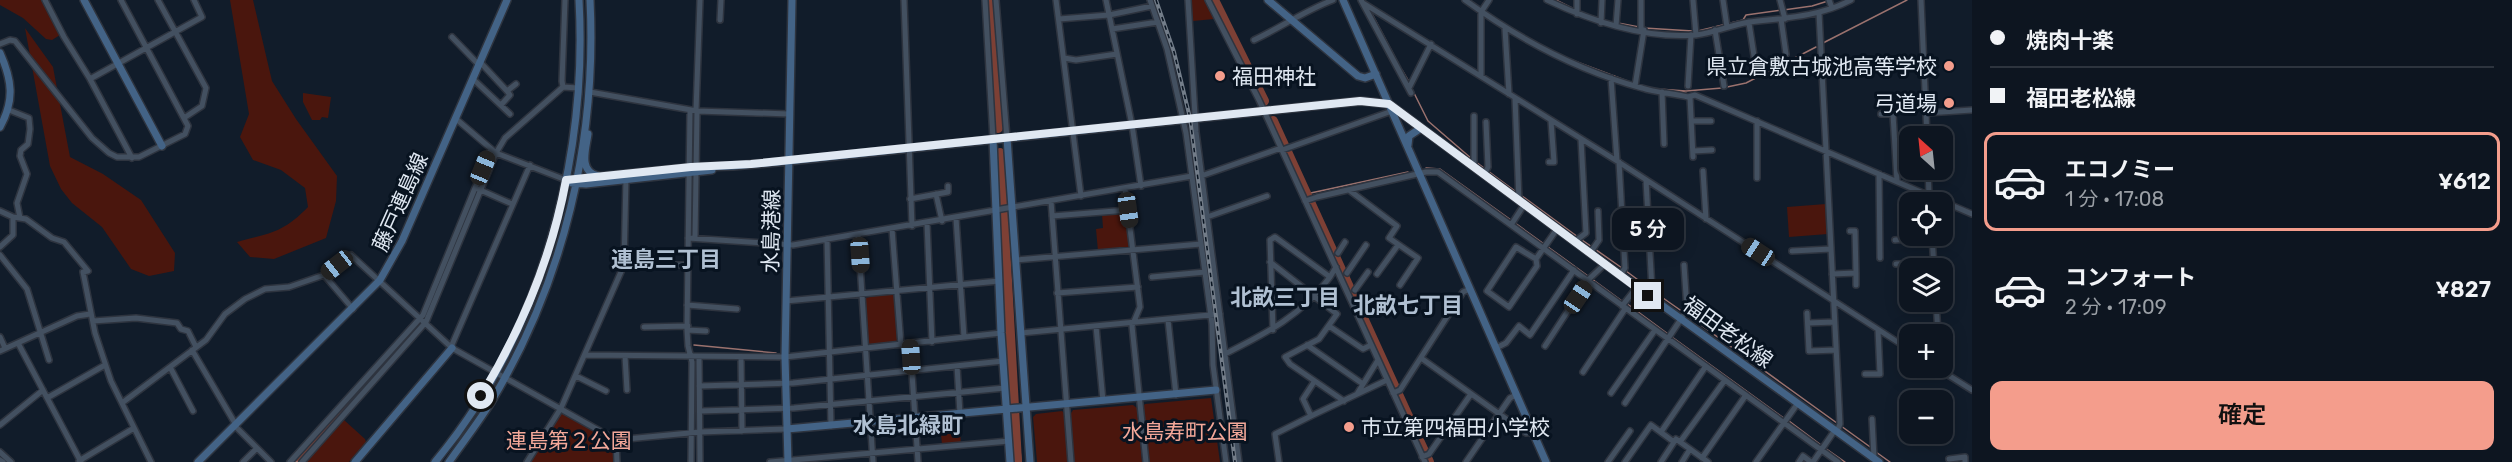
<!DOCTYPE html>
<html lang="ja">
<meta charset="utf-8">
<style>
body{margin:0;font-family:Rubik,"Noto Sans JP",sans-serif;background:#1b222d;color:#f1f3f6;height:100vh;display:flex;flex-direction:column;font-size:22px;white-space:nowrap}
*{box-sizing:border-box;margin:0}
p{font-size:20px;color:#9a9fa5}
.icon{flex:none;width:33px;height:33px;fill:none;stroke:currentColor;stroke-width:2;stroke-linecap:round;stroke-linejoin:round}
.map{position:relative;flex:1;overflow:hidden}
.side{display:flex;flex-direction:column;background:#0d1520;width:540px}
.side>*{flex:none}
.guide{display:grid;align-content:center;height:132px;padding:0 18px;background:#0d1520}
.needle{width:39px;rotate:333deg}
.fabs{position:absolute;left:1899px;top:126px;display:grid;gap:12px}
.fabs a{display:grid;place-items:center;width:54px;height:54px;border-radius:12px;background:#0d1520;box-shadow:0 3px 15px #0003,0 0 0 2px #2d343e;font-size:30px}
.end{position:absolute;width:27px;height:27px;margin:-14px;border:8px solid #e0e8f2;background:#111;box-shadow:0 0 0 3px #111}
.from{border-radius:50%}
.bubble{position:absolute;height:42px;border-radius:12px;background:#0d1520;box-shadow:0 3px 15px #0003,0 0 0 2px #2d343e;font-size:20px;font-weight:600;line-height:42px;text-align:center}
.car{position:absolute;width:18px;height:36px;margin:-18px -9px;border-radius:8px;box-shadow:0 0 4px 2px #0007;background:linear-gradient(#222 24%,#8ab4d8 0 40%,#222 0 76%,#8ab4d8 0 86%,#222 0)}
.guide b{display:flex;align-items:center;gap:21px;height:57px;font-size:22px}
.guide b+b{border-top:2px solid #2d343e}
.guide i{width:15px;height:15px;background:#f1f3f6}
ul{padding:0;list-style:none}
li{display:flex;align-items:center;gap:18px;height:99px;margin:0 12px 9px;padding:0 6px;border:3px solid transparent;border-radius:12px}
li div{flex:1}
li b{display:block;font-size:22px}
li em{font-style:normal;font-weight:600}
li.selected{border-color:#f49d8c}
li>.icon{width:54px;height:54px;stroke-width:1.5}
.cta{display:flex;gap:12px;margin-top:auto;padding:12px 18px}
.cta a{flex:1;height:69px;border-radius:12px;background:#f49d8c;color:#111;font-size:24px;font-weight:600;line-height:69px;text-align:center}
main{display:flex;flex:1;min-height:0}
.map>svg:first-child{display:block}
.green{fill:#4a160d}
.water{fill:#7d4035;stroke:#9b726e;stroke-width:1.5}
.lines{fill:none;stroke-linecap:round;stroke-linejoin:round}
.stream{stroke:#9b726e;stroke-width:1.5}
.river{stroke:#7d4035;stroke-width:10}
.street-casing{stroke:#2e343f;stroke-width:8}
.secondary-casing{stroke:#2e343f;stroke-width:10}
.street{stroke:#435060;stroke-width:5}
.secondary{stroke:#436386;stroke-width:7}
.rail-casing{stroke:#737d89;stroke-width:4}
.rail{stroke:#081320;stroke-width:1.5;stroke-dasharray:4.5;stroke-linecap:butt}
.route{stroke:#e0e8f2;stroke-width:8}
.poi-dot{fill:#f49d8c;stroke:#081320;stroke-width:2}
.labels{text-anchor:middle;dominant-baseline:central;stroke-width:6;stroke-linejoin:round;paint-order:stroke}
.poi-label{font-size:21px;fill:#e0e8f2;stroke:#081320;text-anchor:end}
.street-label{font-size:21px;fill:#e0e8f2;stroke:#081320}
.park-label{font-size:21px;fill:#f4a899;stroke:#081320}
.neighbourhood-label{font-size:22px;font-weight:bold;fill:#b0c0d2;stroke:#081320}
</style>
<main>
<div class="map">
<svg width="1972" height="462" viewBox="0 0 1972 462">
<rect width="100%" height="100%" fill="#111c2a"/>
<path class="green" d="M0 0H42L60 35 52 40 46 39 23 18 0 5Z
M230 0H253L272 81 296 119 337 176 336 201 326 238 274 259 250 257 237 242C270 233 283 233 308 207L305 188 281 170 253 160 240 137 249 114Z
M1190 0H1204L1214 19 1193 21Z
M25 28 53 67 70 157 103 174 141 200 175 253 174 271 149 276 131 269 102 227 72 203 61 189 50 166Z
M303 93 331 97 328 118 322 117 320 120H312L303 102Z
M1826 204 1828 234 1789 237 1787 207Z
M1123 213 1126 215 1131 248 1098 251 1096 229 1103 228 1102 214Z
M891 293 895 297 897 340 894 343 871 345 868 343 865 298Z
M1211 398 1220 462H1148L1142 407 1145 404Z
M1133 405 1137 408 1142 462H1074L1070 415 1073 410Z
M561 411 612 440 614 445 615 462H528Z
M1062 411 1065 414 1068 462H1037L1033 417 1036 414Z
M342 420H344L365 439 366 442 349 462H305Z
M959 420 961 444 942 445 940 422Z"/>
<path class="water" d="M492 152 494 154 426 319 298 462H293L424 316Z"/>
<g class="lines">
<path class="stream" d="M993 0 1001 127
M1556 0 1576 10
M1371 12 1398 63
M1618 23 1639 27
M1644 28 1693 31
M1698 31 1743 20 1746 15 1812 6 1828 1
M1823 43 1907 0
M1569 59 1630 82
M1402 70 1409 82
M1727 87 1746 83 1816 47
M1412 89 1428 121 1472 159
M1658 89 1686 91 1722 88
M1680 91 1688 94
M1003 153 1006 206
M1476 162 1484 168
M1426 168 1440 169 1544 244
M1488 171 1515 191
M1306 194 1408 172
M1522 196 1578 237
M1006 211 1017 404
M1582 240 1622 268
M1548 247 1588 276
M1626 271 1649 288
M1592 279 1622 301
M1653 291 1683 312
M1626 303 1668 334
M1687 315 1873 449
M1672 337 1785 419
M694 345 776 353
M1017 412 1021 462
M1789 421 1821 445
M1825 448 1845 462
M1876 452 1890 462"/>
<path class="river" d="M990 0 998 128
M1214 0 1264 101
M1273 121 1429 462
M1000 153 1017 462"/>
<defs>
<path id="street" d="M45 0 64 37 90 79 132 158
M158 0 206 88 202 106 184 118
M904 0 912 226
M985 0 993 139
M996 0 1007 138
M1056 0 1081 196
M1106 0 1132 125 1141 186
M1150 0 1167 49 1186 133 1212 324 1213 365 1226 462
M1188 0 1196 132 1239 462
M1208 0 1259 100 1425 462
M1361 0 1411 93
M1465 0C1520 40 1576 70 1642 88 1657 93 1673 93 1688 97L1695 95 1972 214
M1547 0C1591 21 1646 39 1696 35 1714 33 1731 25 1749 22 1784 18 1819 17 1851 0
M1693 0 1696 35
M1723 0 1727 27
M1780 0 1785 19
M1829 0 1832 8
M1921 0 1927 136
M1363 3 1617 161 1910 350
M1819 13 1840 424 1837 431
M1577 14V0
M1059 19 1109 15 1152 6
M1781 19 1786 54
M720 20 721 0
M1601 23 1602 0
M1749 23 1756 69
M1616 26 1618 0
M1112 29 1158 22
M1505 29 1509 94
M1641 30V0
M1715 30 1724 86
M452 37 479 65
M1254 40C1282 27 1304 11 1333 0
M0 44 10 40 15 41 92 138 109 153 117 157H139L185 134 188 126 121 0
M1064 58 1076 60 1117 54
M480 62 507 91
M1481 76V12L1489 0
M1611 78 1617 161
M90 79 202 17 194 0
M473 79 510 114
M1635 86 1644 30
M1688 86 1691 35
M563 87 562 81 565 0
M1409 88 1431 44
M590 92 697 111 789 114
M1662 92 1664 144
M1690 97 1693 157
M1515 98 1519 201
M501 105 510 95 507 91 516 84
M9 110 29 118 30 129 28 144 21 150 20 156 27 174 17 203 20 218
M690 110 687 330 688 346 692 362 691 462
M696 111 700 0
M1926 113 1972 110
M1881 114H1893L1897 181
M1474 116V167
M455 118 496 153 566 180
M1692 121H1711
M1757 121V178
M1282 150 1392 111
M1693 151 1712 150
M1549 162H1554L1551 121
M1619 162 1625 268 1620 275
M1928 170 1929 195
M1703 171 1706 219
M1879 174 1880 258
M1484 175 1488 167 1486 122
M1201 176 1281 148
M1646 180 1652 290 1648 296
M478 189 512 204
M1125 189 1140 307 1132 326 1146 462
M1349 190 1397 226 1389 238 1418 258 1400 285
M936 194 942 221
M910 199 948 192V186
M1051 201 1071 462
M1305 201 1317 197 1426 172H1438L1838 462
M0 211 13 217
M1052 216 1128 210
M1207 217 1267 196
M956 218 964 337
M927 223 932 342
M1511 225 1524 205
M892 229 901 345
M858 234 873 462
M1932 236 1934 268
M688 238 793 245 1192 176
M695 238 697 111
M827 239 831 426
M1895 240 1932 237
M1574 242 1586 233 1581 139
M0 247 13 235V217L26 219 52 238 64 242 88 271 83 272 95 333 111 381 151 462
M1792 251 1831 249
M1338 253 1345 242
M1590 253 1599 240 1598 211
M0 255 27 289 49 360
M1536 259 1516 247 1487 291 1509 307 1537 266 1536 259 1557 229
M1016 260 1201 244
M1270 262 1337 314 1319 339 1285 357 1290 364 1344 401
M1896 264 1934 263
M624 265H687
M1347 273 1366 245
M1856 273V285
M1377 274 1398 245
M1832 274 1856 273 1855 231H1850
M324 275 353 309
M1152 277 1205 272
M1355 290 1368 272
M1057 293 1138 287
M786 301 999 281
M1936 302 1938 334
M687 305 737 309
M1622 306 1637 287
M1807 313 1809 351 1836 350
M1168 320 1176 395
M93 321 136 318 177 323 181 329 188 331 196 347
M1808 323 1834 322
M1096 326 1103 401
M1329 326 1363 349 1371 345
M644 327 688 326
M687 330 706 331
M1273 330 1270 240 1275 237 1330 277 1336 267
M1021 333 1220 314
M0 337 5 348
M18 343 81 462
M910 344 918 462
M1307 345 1363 384
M1545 346 1588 280 1605 264
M451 347 530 165
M1496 348 1506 343 1519 326 1530 335 1574 270
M192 350 236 425
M0 351 77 316 90 314
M1225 354C1267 333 1302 315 1330 277
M585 355 785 357 1001 333
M625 356 627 390
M699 357 700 462
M741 357 742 431
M1421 358 1526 433 1533 432
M957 366 960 414
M170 367 193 411
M1937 368 1972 390
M1583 372 1625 309
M1865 374H1880L1878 330
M576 376 606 391
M699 386 793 383 1003 361
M1393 393 1400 390 1463 292 1470 289
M1611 393 1655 330
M1357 394 1378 360
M47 398 105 365
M122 403 206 340 225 314 245 299 265 289 289 287 324 275 351 255 452 348 616 440 700 432 787 429
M1625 403 1687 310 1684 265
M700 411 794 408 1005 388
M1311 416 1387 380
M1872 419 1874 458
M0 425 43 390
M235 426 271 462
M1661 432 1706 366
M616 440 617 462
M1680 442 1725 380
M0 452 11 462
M1422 457 1429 454 1471 394
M1702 458 1746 395
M1949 459 1965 457V462
M0 460 3 462
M79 461 134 428
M243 462 257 448
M290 462 423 315 491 149
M302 462 426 322 496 153 505 138 563 87 578 88
M527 462 561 408 624 265 626 178
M770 462 1009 441
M1279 462 1275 434 1311 416 1303 399 1314 382
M1466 462 1510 398 1516 395
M1608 462 1630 431
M1625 462 1651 425 1674 442
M1661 462 1676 439 1708 462
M1682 462 1690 449
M1756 462 1798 403
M1799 462 1803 456 1811 462
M1813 462 1835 430"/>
<path id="secondary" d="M84 0 162 146
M1268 0 1358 76 1365 78 1376 74
M1343 0 1546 462
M0 53C12 80 15 100 0 127
M588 134C586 149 578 171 598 176
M1007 138 1030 462
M993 139 1001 333 1010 462
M1408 145 1409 136 1421 128
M566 180 696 167 733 166 789 161 1361 101 1389 104 1605 264 1879 462
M572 183 586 184 712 170
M787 429 1216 390
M198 462 380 280 402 241 507 0
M355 462 452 348
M435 462C540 336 588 162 579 0
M449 462C463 442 478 423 491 402 564 281 597 140 590 0
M788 462 785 357 792 0"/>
</defs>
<use href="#street" class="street-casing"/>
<use href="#secondary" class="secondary-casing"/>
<use href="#street" class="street"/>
<use href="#secondary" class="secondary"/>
<defs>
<path id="rail" d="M1156 0 1174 52 1190 118 1235 462"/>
</defs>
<use href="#rail" class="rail-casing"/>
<use href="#rail" class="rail"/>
</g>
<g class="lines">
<path class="route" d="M481 396C521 330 552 256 566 180L691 167 751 164 1360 101 1389 104 1648 296"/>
</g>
<g class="poi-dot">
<circle cx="1949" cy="66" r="6"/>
<circle cx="1220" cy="76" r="6"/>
<circle cx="1949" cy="103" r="6"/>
<circle cx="1349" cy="427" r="6"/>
</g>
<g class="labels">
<g class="poi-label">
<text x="1937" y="66">県立倉敷古城池高等学校</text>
<text x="1232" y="76" text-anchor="start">福田神社</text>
<text x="1937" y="103">弓道場</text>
<text x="1361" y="427" text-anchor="start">市立第四福田小学校</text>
</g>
<g class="street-label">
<text transform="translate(400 202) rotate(-66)">藤戸連島線</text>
<text transform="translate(771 231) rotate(-89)">水島港線</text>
<text transform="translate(1728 332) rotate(36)">福田老松線</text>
</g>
<g class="park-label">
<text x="1185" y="431">水島寿町公園</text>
<text x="569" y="440">連島第２公園</text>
</g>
<g class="neighbourhood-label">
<text x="666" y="259">連島三丁目</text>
<text x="1285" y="297">北畝三丁目</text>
<text x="1408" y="305">北畝七丁目</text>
<text x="908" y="425">水島北緑町</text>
</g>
</g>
</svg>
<div class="fabs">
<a><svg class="needle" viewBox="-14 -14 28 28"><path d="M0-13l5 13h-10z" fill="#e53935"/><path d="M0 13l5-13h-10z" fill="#9a9fa5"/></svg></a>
<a><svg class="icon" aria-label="locate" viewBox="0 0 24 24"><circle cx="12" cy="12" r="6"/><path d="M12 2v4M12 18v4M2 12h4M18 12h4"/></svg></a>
<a><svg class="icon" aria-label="layers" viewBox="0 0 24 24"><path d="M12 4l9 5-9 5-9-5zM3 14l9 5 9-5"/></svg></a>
<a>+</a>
<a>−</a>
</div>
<i class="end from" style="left:481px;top:396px"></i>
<i class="end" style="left:1648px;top:296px"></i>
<div class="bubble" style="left:1612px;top:208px;width:72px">5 分</div>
<i class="car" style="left:483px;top:168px;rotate:22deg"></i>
<i class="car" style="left:1128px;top:210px;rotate:172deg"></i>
<i class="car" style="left:1758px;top:252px;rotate:303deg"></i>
<i class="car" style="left:860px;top:255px;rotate:176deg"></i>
<i class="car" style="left:337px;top:265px;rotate:232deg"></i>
<i class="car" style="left:1578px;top:297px;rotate:34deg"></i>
<i class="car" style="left:911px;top:357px;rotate:356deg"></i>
</div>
<section class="side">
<div class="guide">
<b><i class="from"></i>焼肉十楽</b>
<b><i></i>福田老松線</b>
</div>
<ul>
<li class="selected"><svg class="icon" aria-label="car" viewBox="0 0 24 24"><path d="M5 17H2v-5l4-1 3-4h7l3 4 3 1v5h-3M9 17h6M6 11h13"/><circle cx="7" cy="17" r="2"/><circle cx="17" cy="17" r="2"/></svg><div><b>エコノミー</b><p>1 分 · 17:08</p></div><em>¥612</em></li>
<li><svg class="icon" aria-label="car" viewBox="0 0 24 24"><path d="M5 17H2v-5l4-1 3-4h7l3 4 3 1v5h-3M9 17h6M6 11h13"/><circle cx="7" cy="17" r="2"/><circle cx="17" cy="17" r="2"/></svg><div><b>コンフォート</b><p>2 分 · 17:09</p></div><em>¥827</em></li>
</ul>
<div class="cta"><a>確定</a></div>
</section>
</main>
